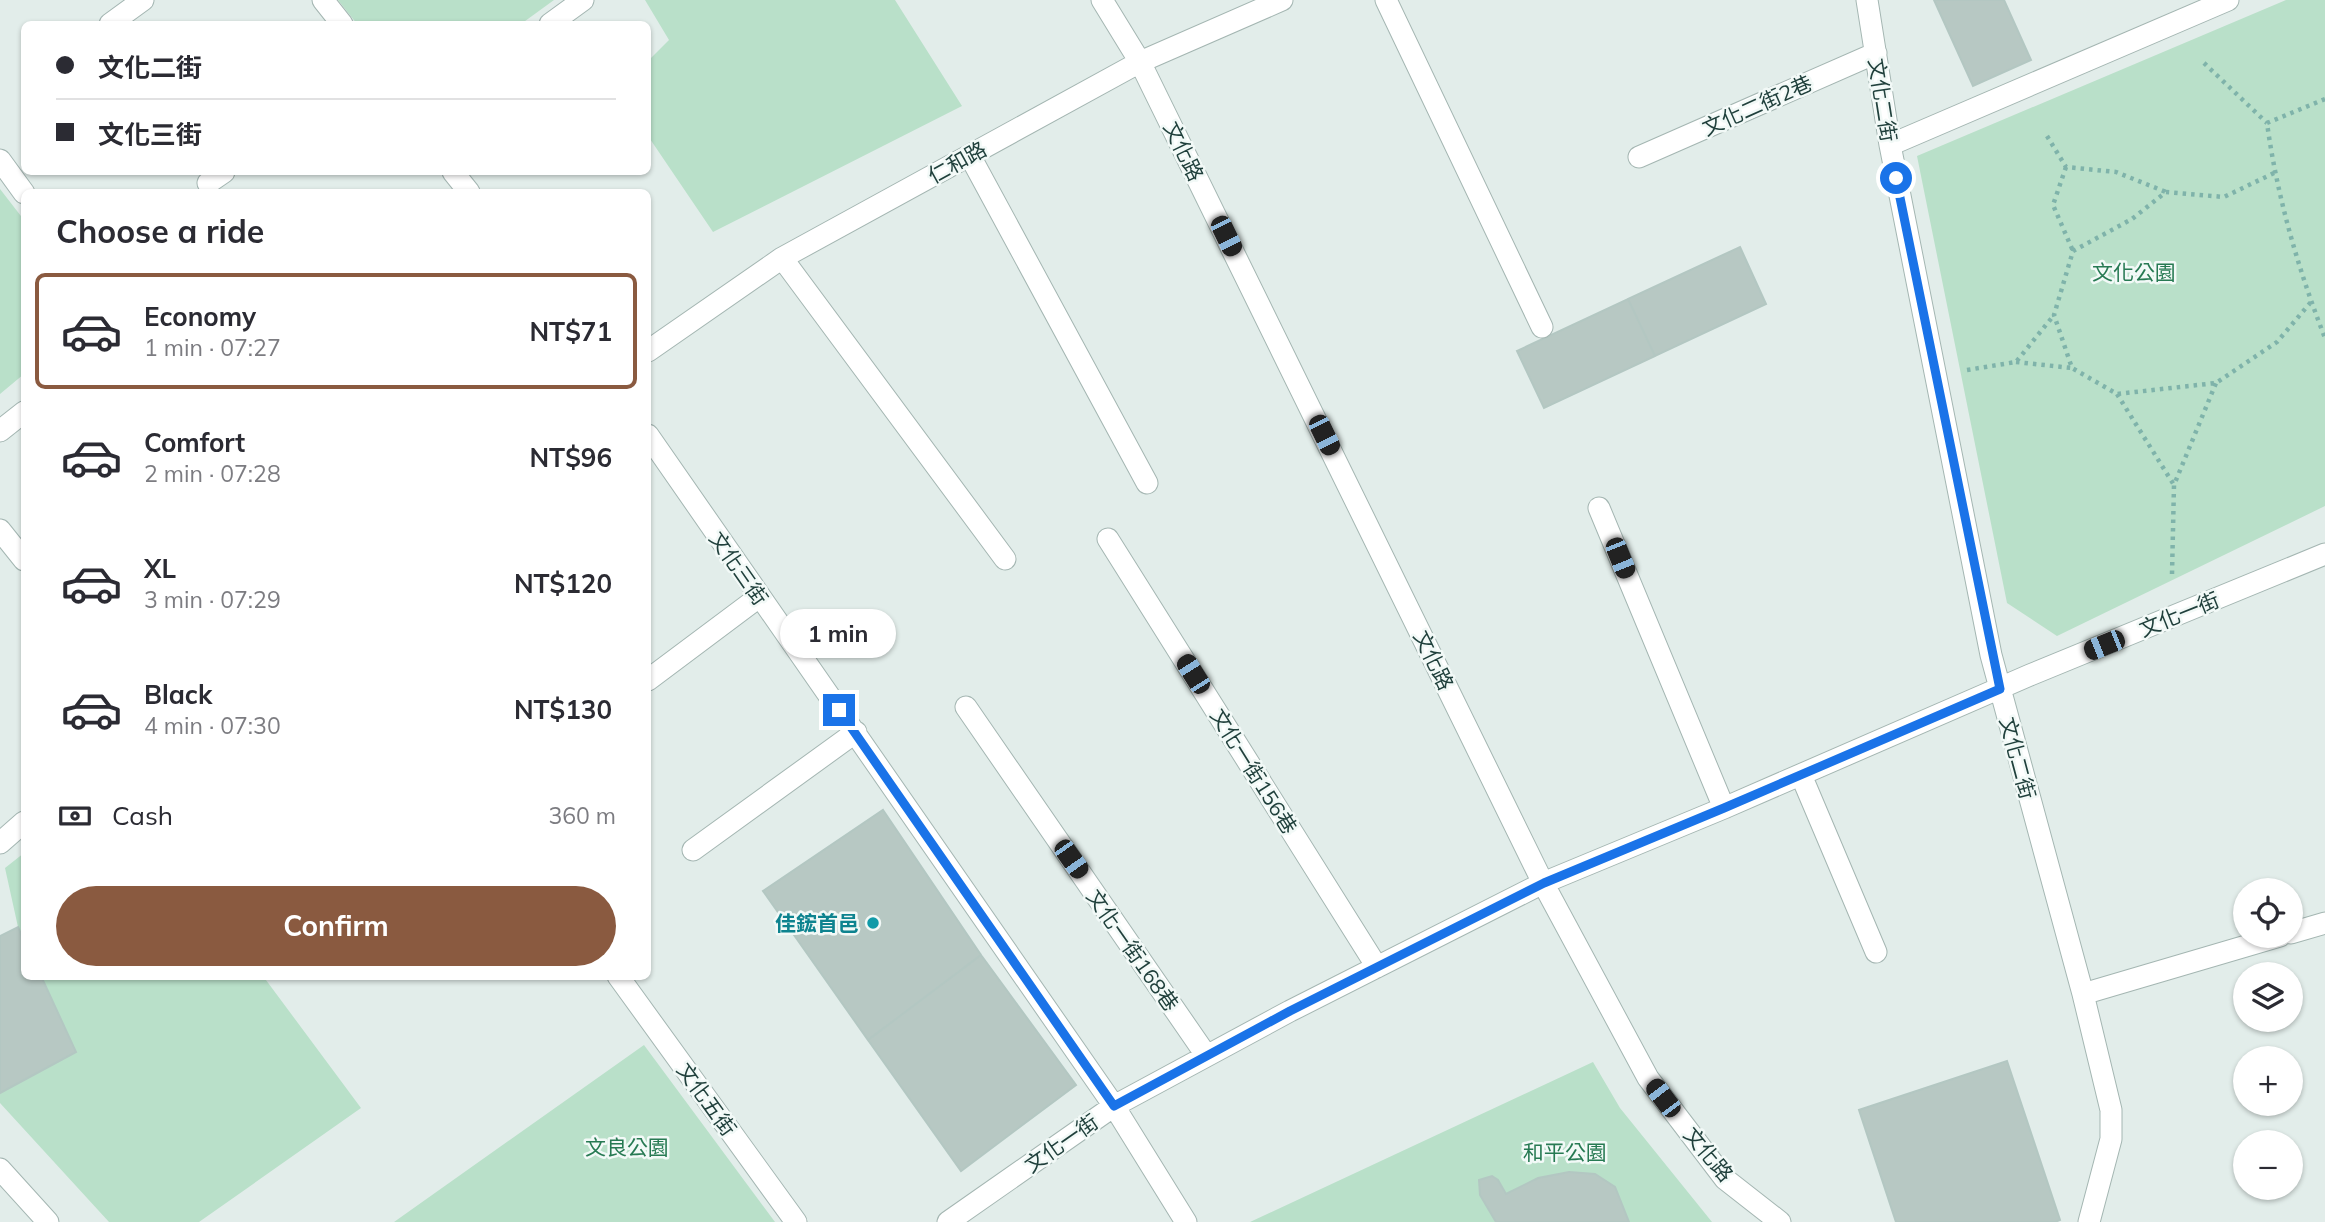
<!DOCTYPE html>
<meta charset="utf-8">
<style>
body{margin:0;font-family:Mulish,"Noto Sans TC",sans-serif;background:#f2f2f3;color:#2b2b33;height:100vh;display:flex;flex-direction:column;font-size:26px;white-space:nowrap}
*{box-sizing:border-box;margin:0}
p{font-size:23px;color:#7c7c81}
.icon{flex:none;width:38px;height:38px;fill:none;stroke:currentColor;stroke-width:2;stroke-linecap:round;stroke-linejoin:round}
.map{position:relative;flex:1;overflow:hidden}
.side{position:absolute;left:21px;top:189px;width:630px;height:791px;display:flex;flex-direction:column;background:#fff;border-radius:10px;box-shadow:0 2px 5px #0004}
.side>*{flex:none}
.top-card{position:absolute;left:21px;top:21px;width:630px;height:154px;border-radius:10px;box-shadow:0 2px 5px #0004;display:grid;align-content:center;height:154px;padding:0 35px;background:#fff}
.buttons{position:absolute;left:2233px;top:878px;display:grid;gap:14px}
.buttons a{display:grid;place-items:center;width:70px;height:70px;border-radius:50%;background:#fff;box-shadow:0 2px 5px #0004;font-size:35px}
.end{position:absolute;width:32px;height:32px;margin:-16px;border:9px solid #1a73e8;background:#fff;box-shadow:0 0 0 4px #fff}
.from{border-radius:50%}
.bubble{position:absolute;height:49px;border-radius:24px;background:#fff;box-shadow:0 2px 5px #0004;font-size:23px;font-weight:700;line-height:49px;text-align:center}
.car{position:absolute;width:21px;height:42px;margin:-21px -10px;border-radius:9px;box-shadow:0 0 5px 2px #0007;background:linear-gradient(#222 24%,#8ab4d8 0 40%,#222 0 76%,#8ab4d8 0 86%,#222 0)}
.top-card b{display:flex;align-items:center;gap:24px;height:66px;font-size:26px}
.top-card b+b{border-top:2px solid #e1e1e2}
.top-card i{width:18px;height:18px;background:#2b2b33}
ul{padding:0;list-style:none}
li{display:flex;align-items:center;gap:21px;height:116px;margin:0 14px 10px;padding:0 21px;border:4px solid transparent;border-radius:10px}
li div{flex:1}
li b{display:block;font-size:26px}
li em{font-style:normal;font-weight:700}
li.on{border-color:#8a5a40}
li>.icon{width:63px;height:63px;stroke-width:1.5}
h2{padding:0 35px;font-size:32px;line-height:84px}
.pay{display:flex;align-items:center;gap:18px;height:77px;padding:0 35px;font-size:26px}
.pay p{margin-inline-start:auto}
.action{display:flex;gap:14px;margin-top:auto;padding:14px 35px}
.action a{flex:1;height:80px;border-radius:42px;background:#8a5a40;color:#fff;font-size:28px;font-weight:700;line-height:80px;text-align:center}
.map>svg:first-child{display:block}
.green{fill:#b9e0c9}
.building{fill:#b7c8c3;stroke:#b3c7c2;stroke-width:2}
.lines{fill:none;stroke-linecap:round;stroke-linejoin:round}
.minor-casing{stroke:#a4b6b2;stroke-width:23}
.path{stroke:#7fb3aa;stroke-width:4.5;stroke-dasharray:3.5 5;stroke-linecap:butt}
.minor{stroke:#fff;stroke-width:21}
.route{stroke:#1a73e8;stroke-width:9}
.culture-dot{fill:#0f9aa8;stroke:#f2f9f7;stroke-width:2.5}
.labels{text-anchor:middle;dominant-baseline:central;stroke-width:5;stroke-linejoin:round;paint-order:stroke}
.street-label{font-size:21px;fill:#20403c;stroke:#f2f9f7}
.park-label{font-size:21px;fill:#277a53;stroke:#f2f9f7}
.culture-label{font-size:21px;font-weight:bold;fill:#0d838f;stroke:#f2f9f7;text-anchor:end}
</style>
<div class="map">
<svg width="2325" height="1222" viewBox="0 0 2325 1222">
<rect width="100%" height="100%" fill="#e2edea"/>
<path class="green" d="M338 0H554L521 24H357Z
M645 0H895L962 106 713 232 648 136V61L669 40Z
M2286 0H2325V506L2057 636 2007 603 1917 156Z
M0 189 24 220V374L0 394Z
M24 853V941L18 927 5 868Z
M263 976 361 1108 199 1222H109L0 1103V1093L41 977Z
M644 1045 775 1222H394Z
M1593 1062 1620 1108 1712 1222H1250Z"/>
<path class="building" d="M1934 0H2004L2031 60 1973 86Z
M1740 247 1766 304 1655 356 1628 299Z
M1628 299 1655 356 1544 408 1517 351Z
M883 810 981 955 868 1040 763 891Z
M18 927 24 941V976H41L76 1052 0 1093V936Z
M981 955 1076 1085 961 1171 868 1040Z
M2007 1061 2060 1220 2055 1222H1896L1859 1110Z
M1569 1172 1595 1174 1615 1187 1629 1222H1496L1480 1195 1479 1180 1492 1176 1498 1180 1506 1194 1538 1178Z"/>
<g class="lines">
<defs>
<path id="minor" d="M323 0 342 24
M1102 0 1140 62 1543 883 1648 1078 1725 1179 1780 1222
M1386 0 1542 327
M1867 0 1890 145 1991 655 2083 994 2111 1110V1139L2089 1222
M110 24 143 0
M550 24 583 0
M1890 145 2228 0
M970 156 1147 483
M1639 157 1876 53
M0 160 24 193
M453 172 469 192
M208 183 224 172
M782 258 1005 559
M648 351 782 258 1140 62 1282 0
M0 431 24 412
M648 435 1114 1106 1186 1222
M1599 508 1724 808
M0 530 24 560
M1108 539 1377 967
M648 680 759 597
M966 707 1206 1055
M1801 775 1876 952
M0 843 24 822
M693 850 856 732
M2291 933 2325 923
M618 976 796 1222
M2083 994 2280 936
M0 1169 48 1222
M948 1222 1114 1106 1290 1011 1543 883 1724 808 2030 675 2325 554"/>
</defs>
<use href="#minor" class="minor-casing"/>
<path class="path" d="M2204 63 2267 123
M2325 99 2267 123C2277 196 2298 269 2325 338
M2047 136 2066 167 2116 172 2166 192
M2066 167 2053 205 2073 251
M2274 173 2224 197 2166 192 2132 219 2073 251 2054 315 2072 368 2117 394 2216 383 2277 342 2311 302
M2016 362 2072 368
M1967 370 2016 362 2054 315
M2117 394 2174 485
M2172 574 2174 485 2216 383"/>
<use href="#minor" class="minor"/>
</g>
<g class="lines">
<path class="route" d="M839 710 1114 1106 1290 1011 1544 883 1724 808 2000 689 1896 178"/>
</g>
<circle class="culture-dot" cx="873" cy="923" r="7"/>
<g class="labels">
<g class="street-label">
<text transform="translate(1883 100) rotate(81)">文化二街</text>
<text transform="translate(1757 105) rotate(-24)">文化二街2巷</text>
<text transform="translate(1184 151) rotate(64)">文化路</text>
<text transform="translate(957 162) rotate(-29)">仁和路</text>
<text transform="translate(739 568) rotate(55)">文化三街</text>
<text transform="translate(2179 614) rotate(-22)">文化一街</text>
<text transform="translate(1434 660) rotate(64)">文化路</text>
<text transform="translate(2018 758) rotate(75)">文化二街</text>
<text transform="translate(1254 771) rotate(58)">文化一街156巷</text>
<text transform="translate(1133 950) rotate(55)">文化一街168巷</text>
<text transform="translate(707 1099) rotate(54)">文化五街</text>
<text transform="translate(1061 1143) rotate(-35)">文化一街</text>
<text transform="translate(1709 1154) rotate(50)">文化路</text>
</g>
<g class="park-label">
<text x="2134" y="272">文化公園</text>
<text x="627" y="1147">文良公園</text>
<text x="1565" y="1152">和平公園</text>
</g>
<g class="culture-label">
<text x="859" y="923">佳鋐首邑</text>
</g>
</g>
</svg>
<div class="buttons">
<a><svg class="icon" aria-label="locate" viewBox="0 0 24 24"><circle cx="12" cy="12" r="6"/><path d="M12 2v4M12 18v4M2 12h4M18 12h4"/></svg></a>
<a><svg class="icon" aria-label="layers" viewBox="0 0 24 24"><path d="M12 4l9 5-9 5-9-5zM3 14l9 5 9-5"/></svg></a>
<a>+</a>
<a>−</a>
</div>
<i class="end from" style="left:1896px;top:178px"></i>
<i class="end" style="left:839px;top:710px"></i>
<div class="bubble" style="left:780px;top:609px;width:116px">1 min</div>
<i class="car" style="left:1226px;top:236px;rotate:154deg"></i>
<i class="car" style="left:1324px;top:435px;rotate:154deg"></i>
<i class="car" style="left:1620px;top:558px;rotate:158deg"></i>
<i class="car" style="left:2104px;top:645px;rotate:248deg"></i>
<i class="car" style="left:1193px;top:674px;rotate:328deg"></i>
<i class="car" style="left:1071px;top:859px;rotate:145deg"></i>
<i class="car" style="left:1663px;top:1098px;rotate:323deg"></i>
<div class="top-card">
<b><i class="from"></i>文化二街</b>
<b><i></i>文化三街</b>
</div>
<section class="side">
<h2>Choose a ride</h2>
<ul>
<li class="on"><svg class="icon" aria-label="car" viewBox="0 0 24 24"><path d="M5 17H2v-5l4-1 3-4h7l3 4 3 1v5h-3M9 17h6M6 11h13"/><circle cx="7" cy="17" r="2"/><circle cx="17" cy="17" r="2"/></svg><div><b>Economy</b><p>1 min · 07:27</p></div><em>NT$71</em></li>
<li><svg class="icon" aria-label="car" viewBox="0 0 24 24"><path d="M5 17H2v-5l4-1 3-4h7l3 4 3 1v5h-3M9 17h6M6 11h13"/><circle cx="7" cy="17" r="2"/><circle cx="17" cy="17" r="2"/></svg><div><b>Comfort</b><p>2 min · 07:28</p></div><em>NT$96</em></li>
<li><svg class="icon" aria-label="car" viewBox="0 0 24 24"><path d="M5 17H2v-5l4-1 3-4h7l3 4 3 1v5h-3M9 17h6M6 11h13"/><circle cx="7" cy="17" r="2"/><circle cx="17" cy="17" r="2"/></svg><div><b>XL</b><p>3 min · 07:29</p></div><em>NT$120</em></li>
<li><svg class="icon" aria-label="car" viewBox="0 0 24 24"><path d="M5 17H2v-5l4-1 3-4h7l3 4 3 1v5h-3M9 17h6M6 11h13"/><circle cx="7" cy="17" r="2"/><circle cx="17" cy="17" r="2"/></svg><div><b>Black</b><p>4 min · 07:30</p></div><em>NT$130</em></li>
</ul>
<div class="pay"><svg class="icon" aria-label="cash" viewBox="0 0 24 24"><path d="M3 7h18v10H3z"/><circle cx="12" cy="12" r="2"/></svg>Cash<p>360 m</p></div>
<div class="action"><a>Confirm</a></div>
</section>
</div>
